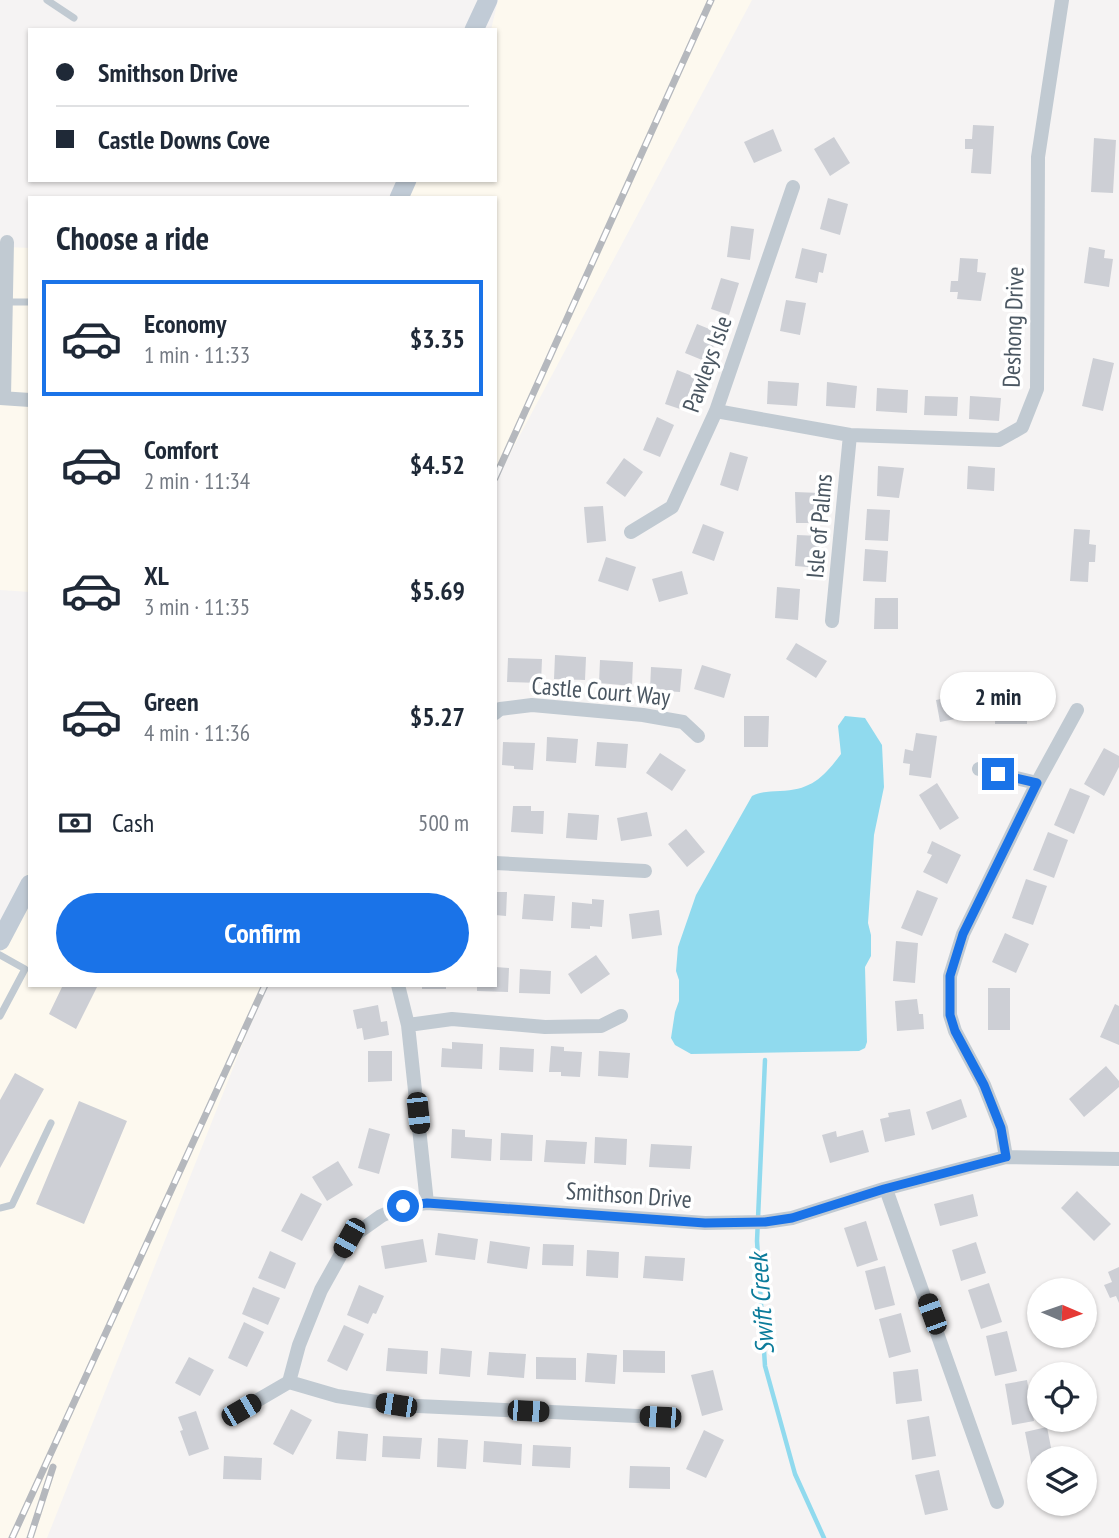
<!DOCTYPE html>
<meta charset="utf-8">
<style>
body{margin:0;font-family:"PT Sans Narrow",sans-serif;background:#f6f6f7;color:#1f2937;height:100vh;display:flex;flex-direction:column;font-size:26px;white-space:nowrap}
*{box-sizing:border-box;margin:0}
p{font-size:23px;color:#747a83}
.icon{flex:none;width:38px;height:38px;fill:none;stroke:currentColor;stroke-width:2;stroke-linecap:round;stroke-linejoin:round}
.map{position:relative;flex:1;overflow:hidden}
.sheet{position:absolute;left:28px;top:196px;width:469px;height:791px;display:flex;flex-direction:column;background:#fff;border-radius:0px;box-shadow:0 2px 5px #0004}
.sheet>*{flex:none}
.hud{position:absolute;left:28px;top:28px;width:469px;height:154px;border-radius:0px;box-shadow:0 2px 5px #0004;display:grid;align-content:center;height:154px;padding:0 28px;background:#fff}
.needle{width:46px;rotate:92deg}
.buttons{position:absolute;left:1027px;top:1278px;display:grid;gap:14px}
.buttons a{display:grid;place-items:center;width:70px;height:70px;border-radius:50%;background:#fff;box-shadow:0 2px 5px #0004;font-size:35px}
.end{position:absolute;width:32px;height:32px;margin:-16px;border:9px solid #1a73e8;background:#fff;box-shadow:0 0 0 4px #fff}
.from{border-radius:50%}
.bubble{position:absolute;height:49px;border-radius:24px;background:#fff;box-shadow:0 2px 5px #0004;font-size:23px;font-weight:700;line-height:49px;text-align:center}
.car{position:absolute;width:21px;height:42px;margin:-21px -10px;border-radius:9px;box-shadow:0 0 5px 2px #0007;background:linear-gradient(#222 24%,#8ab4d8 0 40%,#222 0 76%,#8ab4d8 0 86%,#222 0)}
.hud b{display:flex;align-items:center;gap:24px;height:66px;font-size:26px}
.hud b+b{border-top:2px solid #e0e1e3}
.hud i{width:18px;height:18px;background:#1f2937}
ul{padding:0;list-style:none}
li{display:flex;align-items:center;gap:21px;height:116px;margin:0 14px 10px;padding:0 14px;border:4px solid transparent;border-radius:0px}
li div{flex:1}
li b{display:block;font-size:26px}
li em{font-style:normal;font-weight:700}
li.current{border-color:#1a73e8}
li>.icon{width:63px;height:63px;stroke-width:1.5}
h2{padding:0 28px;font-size:32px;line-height:84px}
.pay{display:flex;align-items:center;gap:18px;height:77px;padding:0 28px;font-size:26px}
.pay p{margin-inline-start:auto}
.action{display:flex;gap:14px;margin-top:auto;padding:14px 28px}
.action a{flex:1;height:80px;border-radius:42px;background:#1a73e8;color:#fff;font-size:28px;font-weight:700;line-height:80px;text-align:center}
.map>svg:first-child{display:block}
.commercial{fill:#fdf9ef}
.water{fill:#90daee}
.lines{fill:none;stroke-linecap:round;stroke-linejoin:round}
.stream{stroke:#90daee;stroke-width:4.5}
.building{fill:#cdcfd5}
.lane{stroke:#c1cad2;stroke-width:7}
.street{stroke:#c1cad2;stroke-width:14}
.secondary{stroke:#c1cbd6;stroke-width:19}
.rail-casing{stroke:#b5b8bd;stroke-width:7}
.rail{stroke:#fff;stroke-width:4.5;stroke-dasharray:13;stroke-linecap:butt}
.route{stroke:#1a73e8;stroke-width:9}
.labels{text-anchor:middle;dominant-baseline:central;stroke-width:7;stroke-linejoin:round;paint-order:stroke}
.street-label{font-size:24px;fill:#4a5661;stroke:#fff}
.water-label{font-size:26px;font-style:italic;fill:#0c7c9b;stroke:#fff}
</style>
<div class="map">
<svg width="1119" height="1538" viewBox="0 0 1119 1538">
<rect width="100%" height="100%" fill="#f5f3f3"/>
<path class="commercial" d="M498 0H752L495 482V198H406L415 180H495V30H491Z
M7 247 30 248V592L0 590V338Z
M30 869V985H266L47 1538H0V925Z"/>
<path class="water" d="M845 716 865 718 882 745 884 787 874 835 868 923 871 935V956L865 967 867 1042 865 1048 859 1051 691 1054 675 1045 671 1038 675 1012 679 1001V980L676 971 678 947 696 895 752 796C762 791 769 792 780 791 811 790 823 778 841 754L838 726Z"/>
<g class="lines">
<path class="stream" d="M765 1060 757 1241 765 1366 795 1474 824 1538"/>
</g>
<path class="building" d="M973 125 994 126 991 174 971 173 973 149H965V139H972Z
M773 129 782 151 754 163 744 142Z
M834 137 850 163 830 176 814 149Z
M1094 138 1116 140 1113 193 1091 192Z
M828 198 848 204 840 235 820 229Z
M731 226 754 229 750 260 727 257Z
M1089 247 1105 250 1104 258 1113 259 1109 287 1084 283Z
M802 248 827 254 823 273 819 272 817 283 795 278Z
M960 258 978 259 977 272 986 273 981 301 957 299 958 292H950L951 281H958Z
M721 278 739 283 729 315 711 309Z
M786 300 806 303 800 335 780 331Z
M697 324 719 333 707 362 685 353Z
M1093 358 1114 363 1103 411 1082 406Z
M677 370 695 377 683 410 665 404Z
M768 381 799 383 797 406 767 404Z
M827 382 857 386 855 408 826 406Z
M877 388 908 390 907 413 876 411Z
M925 396 958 397 957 416 924 415Z
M970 396 1001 398 999 421 969 419Z
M657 417 674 425 660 457 643 450Z
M730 452 748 457 738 491 720 485Z
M624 458 643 472 625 497 606 483Z
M878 466 904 468 899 498 877 496Z
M968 466 995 468 994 491 967 489Z
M795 492 820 493 819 523H796Z
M603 506 606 541 587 543 584 507Z
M867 509 890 510 888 541 865 540Z
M703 524 724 532 714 561 692 553Z
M1074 529 1090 530 1089 544 1096 545 1095 562H1089L1088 582 1070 581Z
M797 535 820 536 818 568 795 566Z
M865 549 888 551 886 582 863 581Z
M606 557 636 567 628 591 598 581Z
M682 571 688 594 659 602 652 579Z
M777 587 800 589 798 620 775 618Z
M875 598H898V629H874Z
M796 643 827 661 816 678 786 659Z
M555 655 586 657 585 680 554 679Z
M508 658 542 659 541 683 507 682Z
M600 660 633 662 632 686 599 683Z
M702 665 731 674 724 698 694 689Z
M651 667 682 669 680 692 650 690Z
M975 692 980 714 940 722 936 700Z
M996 696H1027V724H995Z
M744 716H769L768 747H744Z
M916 733 937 736 931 778 909 775 910 764 903 763 905 749 913 751Z
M547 737 578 739 576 763 546 761Z
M503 742 535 743 533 770 514 769V766L502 765Z
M597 742 628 744 626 768 595 766Z
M1104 748 1119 756V767L1104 796 1084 784Z
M660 753 686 770 672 791 646 773Z
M937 783 959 818 940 830 919 795Z
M1070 788 1090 796 1074 834 1054 825Z
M513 806H531V811H544L543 834 511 832Z
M647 812 652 836 621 841 617 818Z
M568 813 599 815 597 840 566 838Z
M686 829 705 852 687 867 668 844Z
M1048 832 1068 840 1054 878 1033 870Z
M932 841 961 855 947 884 923 872 932 855 927 853Z
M1026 879 1047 886 1033 925 1012 918Z
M917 890 938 898 922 936 901 928Z
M495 892H507L506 916 495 915Z
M524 894 555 896 553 921 522 919Z
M592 899 604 900 602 927 590 926V929L571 928 572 902 592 904Z
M659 910 662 935 632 939 629 914Z
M1005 933 1029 944 1016 973 992 962Z
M896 941 918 943 915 983 893 981Z
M596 955 610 974 581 994 568 974Z
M495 967 509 968 508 992 477 991V985H495Z
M520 969 551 971 550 994 519 993Z
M63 985H98L76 1029 49 1014Z
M422 985H446V989H422Z
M988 988H1010V1030H988Z
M917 999 919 1014H923L924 1029 897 1031 895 1001Z
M1115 1004 1119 1006V1045L1100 1037Z
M378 1005 381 1022 387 1021 389 1035 364 1040 362 1028 357 1029 353 1010Z
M452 1042 483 1044 482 1069 441 1067 442 1048 452 1049Z
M551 1046 564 1047V1051L582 1052 580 1077 561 1076V1072H549Z
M500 1047 534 1049 533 1072 499 1070Z
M368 1051H392V1081L368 1082Z
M599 1051 630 1053 628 1078 598 1076Z
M1106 1066 1119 1081V1087L1084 1117 1069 1099Z
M15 1073 44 1089 0 1168V1100Z
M961 1099 967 1117 932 1130 926 1112Z
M79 1101 127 1121 84 1224 36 1204Z
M910 1109 915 1135 885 1142 880 1119 889 1117 888 1113Z
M369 1128 390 1134 379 1174 358 1168Z
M452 1129 465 1130V1137L492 1139 491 1161 451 1158Z
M863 1130 869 1152 830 1163 822 1135 836 1131 837 1137Z
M501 1133 533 1135 532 1161 500 1160Z
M595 1137 627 1139 626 1165 594 1163Z
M546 1140 587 1142 585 1164 544 1162Z
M651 1144 692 1146 690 1169 649 1167Z
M338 1161 353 1185 327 1201 312 1177Z
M1077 1191 1111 1224 1094 1241 1061 1208Z
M301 1193 322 1204 302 1241 281 1231Z
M973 1194 978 1216 940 1226 934 1204Z
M866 1221 878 1260 857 1267 844 1228Z
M438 1233 478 1239 475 1260 435 1255Z
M423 1239 427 1262 385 1269 381 1246Z
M490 1241 530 1247 527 1269 487 1263Z
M976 1242 986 1273 961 1281 952 1250Z
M543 1244 574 1245 573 1266 542 1265Z
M587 1250 619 1252 618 1278 586 1276Z
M270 1251 296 1263 285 1289 258 1278Z
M645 1256 685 1258 683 1281 643 1278Z
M885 1266 895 1305 875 1310 865 1271Z
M1119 1267V1303L1116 1296 1110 1298 1104 1285 1112 1282 1108 1272Z
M989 1283 1002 1322 981 1329 968 1290Z
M359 1285 384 1296 376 1314 373 1313 368 1324 347 1315Z
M253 1287 280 1298 268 1325 242 1314Z
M901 1313 911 1352 889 1358 879 1319Z
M244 1322 264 1332 247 1367 228 1358Z
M344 1325 364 1334 347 1371 327 1361Z
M1007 1331 1017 1371 995 1376 986 1336Z
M388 1348 428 1351 427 1374 386 1371Z
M441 1348 472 1351 470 1377 439 1374Z
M623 1350 665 1351V1373L623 1372Z
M489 1352 526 1354 524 1378 487 1375Z
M587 1353 617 1355 615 1384 585 1382Z
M189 1357 214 1370 200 1396 175 1383Z
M536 1357 576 1358V1380L536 1379Z
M918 1369 922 1401 896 1404 893 1372Z
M713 1370 723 1410 702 1416 691 1375Z
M1027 1380 1034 1421 1012 1425 1005 1384Z
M291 1409 312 1420 293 1455 273 1444Z
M196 1411 209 1449 189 1456 180 1431 183 1430 178 1417Z
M929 1416 936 1456 912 1460 907 1420Z
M1047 1427 1053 1458H1040V1471L1033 1472 1025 1432Z
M704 1430 724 1440 706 1478 686 1469Z
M338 1431 368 1434 366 1461 336 1459Z
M383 1436 422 1438 420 1459 382 1457Z
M438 1438 468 1440 466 1469 437 1467Z
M484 1441 522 1444 521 1465 483 1462Z
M533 1445 571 1447 570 1468 532 1466Z
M224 1456 262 1458 261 1480 223 1479Z
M630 1466 670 1467V1489L629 1488Z
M939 1470 948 1510 925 1515 915 1475Z
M1050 1503H1073L1074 1509 1052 1513Z"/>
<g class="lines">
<path class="lane" d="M47 0 74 18
M6 302H30
M0 955 25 969 0 1016
M0 1208 12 1205 51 1123"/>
<path class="street" d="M4 397 7 242
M0 398 30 400
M716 411 850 435 999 440 1022 427 1037 389 1038 157 1062 0
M631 532 672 507 716 411 793 187
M832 621 850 435
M495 713 500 709 532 705 643 715 683 722 698 736
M979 769 1037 783
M495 863 645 871
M398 985 408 1025 427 1203
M408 1025 452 1019 545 1027 601 1026 621 1016
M1006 1157 1001 1128 984 1085 955 1031 950 1015V976L963 934 1037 783 1077 710
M884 1189 887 1192 997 1502
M289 1382 337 1396 396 1405 660 1417
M241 1410 289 1382 299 1345 321 1290 350 1238 381 1216 403 1206 427 1203 705 1223 765 1222 792 1218 884 1189 1006 1157 1119 1159"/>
<path class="secondary" d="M474 30 488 0
M399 198 407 180
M0 941 30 884"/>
<defs>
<path id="rail" d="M495 478 711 0
M12 1538 265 985
M30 1538 53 1467"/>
</defs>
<use href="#rail" class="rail-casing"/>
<use href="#rail" class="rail"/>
</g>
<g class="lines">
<path class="route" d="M403 1206 427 1203 705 1223 765 1222 792 1218 884 1189 1006 1157 1001 1128 984 1085 955 1031 950 1015V976L963 934 1037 783 998 774"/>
</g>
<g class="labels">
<g class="street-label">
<text transform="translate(1013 327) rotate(-88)">Deshong Drive</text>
<text transform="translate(707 364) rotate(-70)">Pawleys Isle</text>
<text transform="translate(819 526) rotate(-85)">Isle of Palms</text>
<text transform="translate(601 691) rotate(5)">Castle Court Way</text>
<text transform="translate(629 1195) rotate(4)">Smithson Drive</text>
</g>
<g class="water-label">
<text transform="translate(761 1304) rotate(-94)">Swift Creek</text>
</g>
</g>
</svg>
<div class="buttons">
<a><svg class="needle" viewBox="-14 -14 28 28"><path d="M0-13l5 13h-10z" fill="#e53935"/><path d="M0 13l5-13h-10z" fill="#747a83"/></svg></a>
<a><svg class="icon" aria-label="locate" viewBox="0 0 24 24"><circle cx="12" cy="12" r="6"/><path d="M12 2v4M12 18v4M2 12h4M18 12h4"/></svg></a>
<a><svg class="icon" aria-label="layers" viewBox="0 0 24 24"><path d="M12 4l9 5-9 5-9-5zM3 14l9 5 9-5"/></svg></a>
</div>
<i class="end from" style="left:403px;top:1206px"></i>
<i class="end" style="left:998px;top:774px"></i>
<div class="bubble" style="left:940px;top:672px;width:116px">2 min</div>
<i class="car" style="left:418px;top:1113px;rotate:174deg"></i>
<i class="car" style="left:349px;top:1238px;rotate:209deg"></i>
<i class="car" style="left:932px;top:1314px;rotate:340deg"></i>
<i class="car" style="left:396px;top:1405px;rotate:279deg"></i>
<i class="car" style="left:241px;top:1410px;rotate:60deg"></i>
<i class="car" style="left:528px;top:1411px;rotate:93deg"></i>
<i class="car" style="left:660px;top:1417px;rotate:273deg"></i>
<div class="hud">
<b><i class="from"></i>Smithson Drive</b>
<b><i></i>Castle Downs Cove</b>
</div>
<section class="sheet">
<h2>Choose a ride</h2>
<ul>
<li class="current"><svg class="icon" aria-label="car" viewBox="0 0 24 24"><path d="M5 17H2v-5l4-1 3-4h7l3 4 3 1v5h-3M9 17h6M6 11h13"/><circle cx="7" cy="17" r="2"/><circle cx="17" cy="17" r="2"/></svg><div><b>Economy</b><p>1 min · 11:33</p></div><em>$3.35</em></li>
<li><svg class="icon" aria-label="car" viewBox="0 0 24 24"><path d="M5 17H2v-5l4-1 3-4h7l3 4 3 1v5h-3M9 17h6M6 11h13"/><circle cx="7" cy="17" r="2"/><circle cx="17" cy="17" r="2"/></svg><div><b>Comfort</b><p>2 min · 11:34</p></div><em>$4.52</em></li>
<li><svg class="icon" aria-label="car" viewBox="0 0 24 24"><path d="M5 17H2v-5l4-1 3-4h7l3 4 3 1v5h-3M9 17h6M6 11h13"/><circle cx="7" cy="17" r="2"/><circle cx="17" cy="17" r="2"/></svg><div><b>XL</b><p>3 min · 11:35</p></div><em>$5.69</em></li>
<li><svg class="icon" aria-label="car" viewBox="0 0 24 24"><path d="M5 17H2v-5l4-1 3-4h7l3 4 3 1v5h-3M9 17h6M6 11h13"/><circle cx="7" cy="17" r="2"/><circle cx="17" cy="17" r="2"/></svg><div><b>Green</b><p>4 min · 11:36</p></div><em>$5.27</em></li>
</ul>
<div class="pay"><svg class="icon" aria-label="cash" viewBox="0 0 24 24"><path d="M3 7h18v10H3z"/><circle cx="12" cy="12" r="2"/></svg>Cash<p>500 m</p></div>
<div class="action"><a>Confirm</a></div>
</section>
</div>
